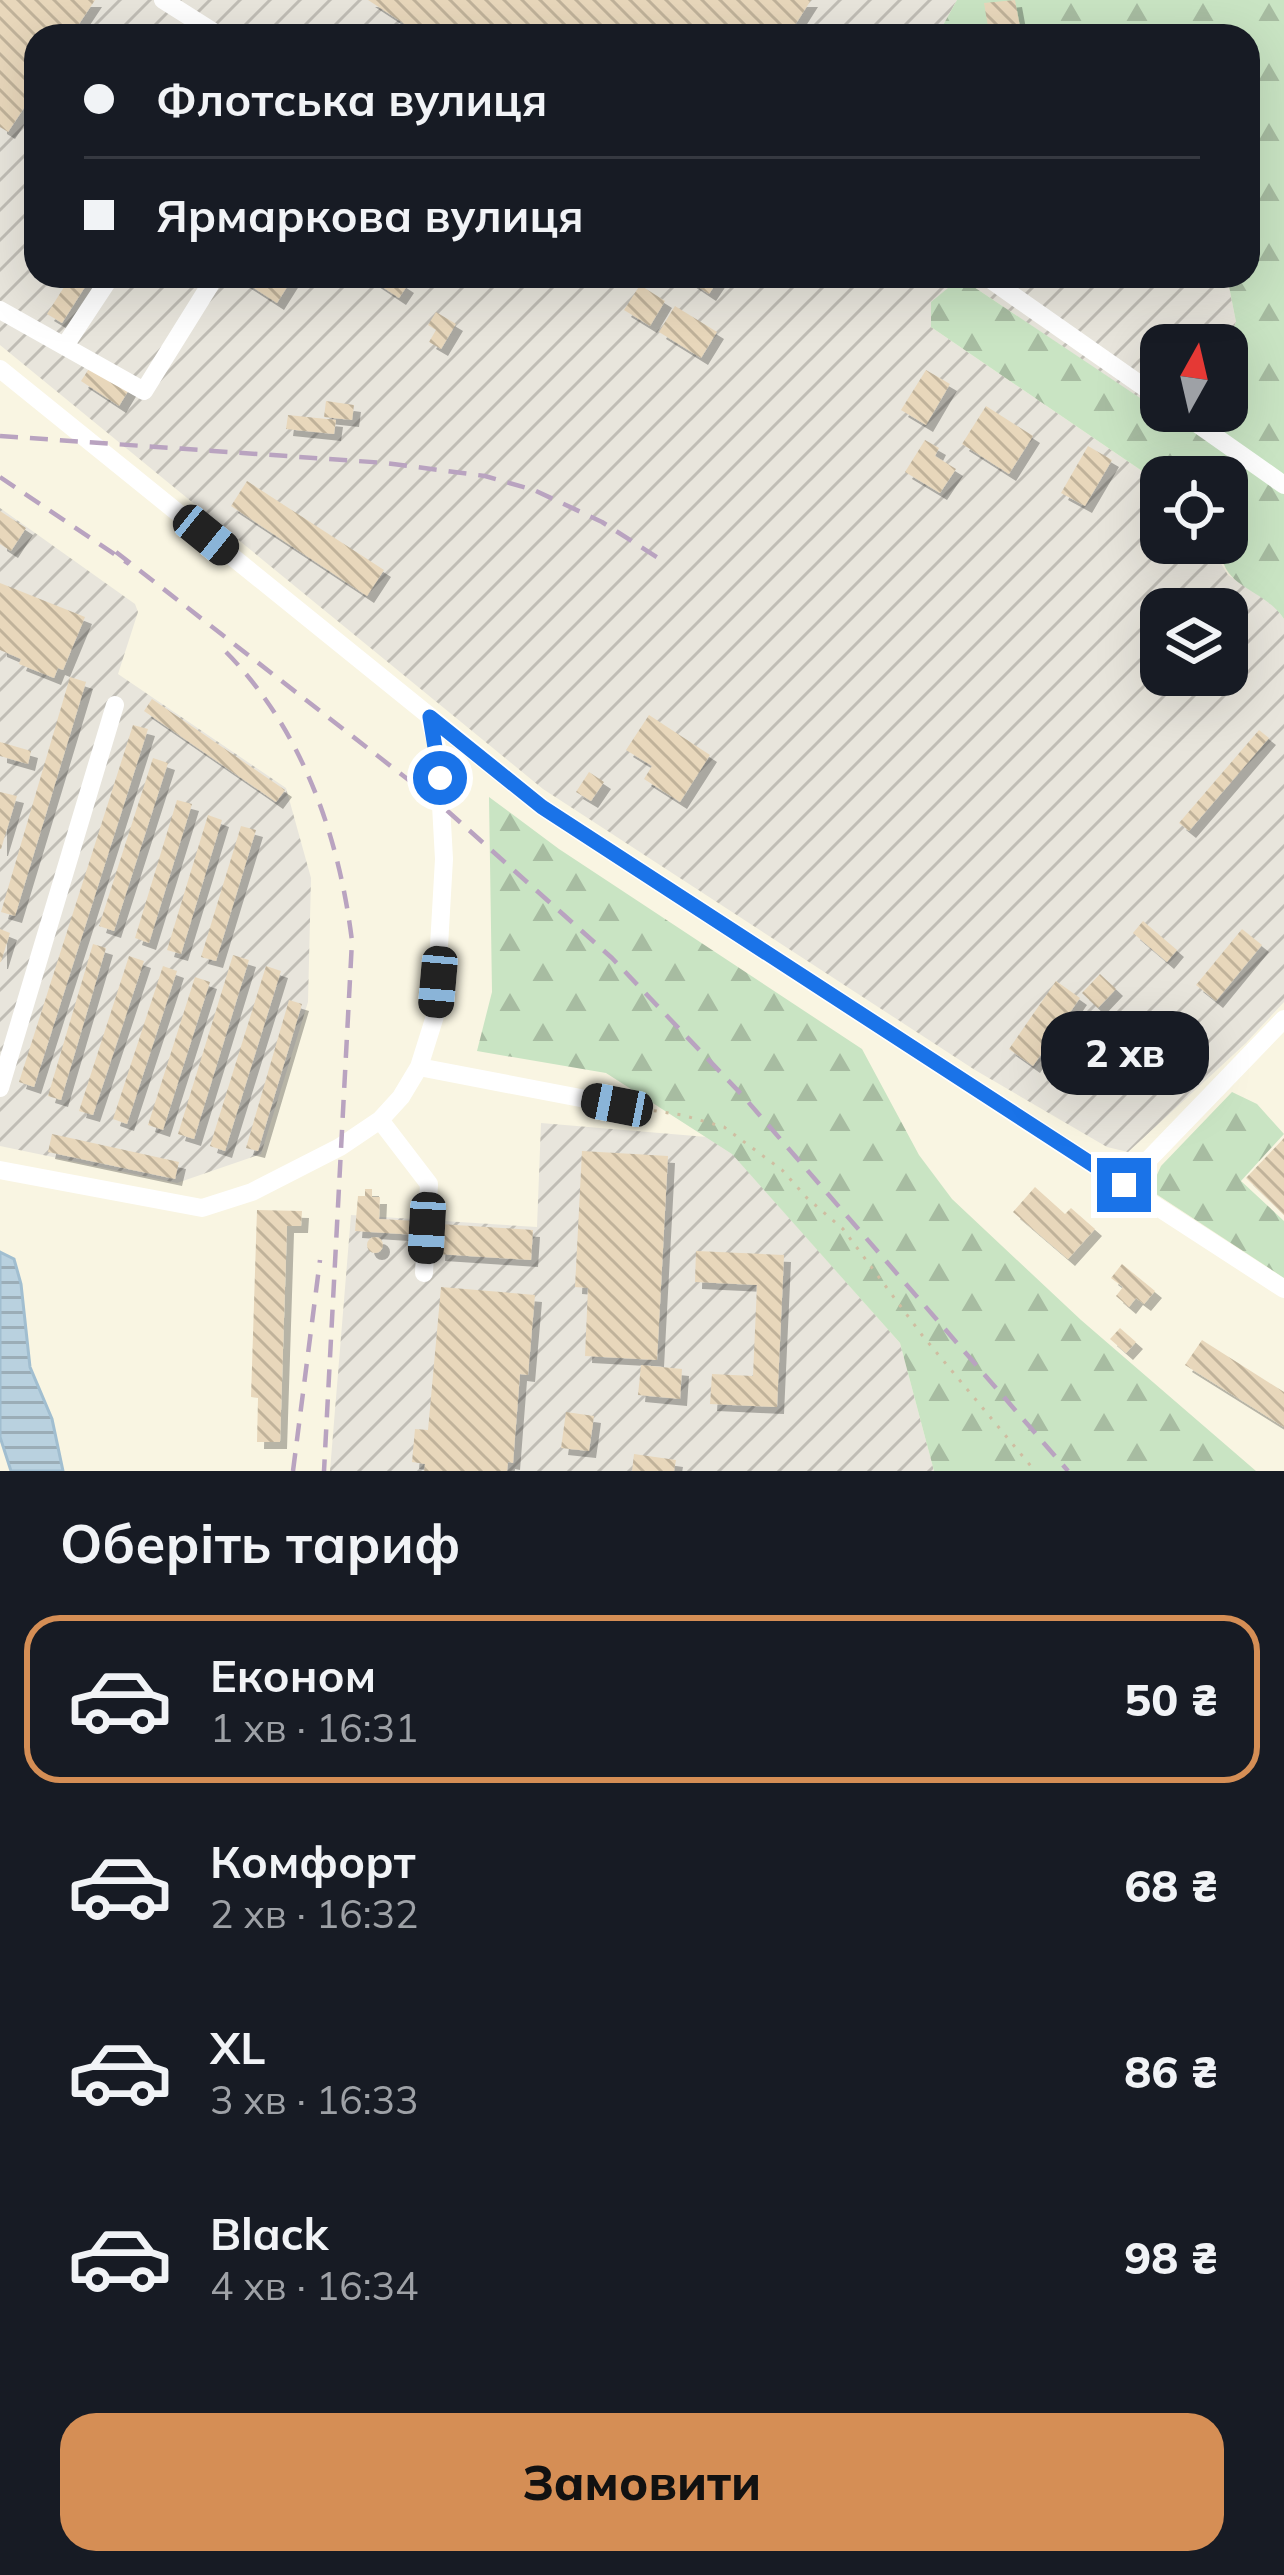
<!DOCTYPE html>
<html lang="uk">
<meta charset="utf-8">
<style>
body{margin:0;font-family:Mulish,sans-serif;background:#242831;color:#f1f3f6;height:100vh;display:flex;flex-direction:column;font-size:45px;white-space:nowrap}
*{box-sizing:border-box;margin:0}
p{font-size:39px;color:#9ea1a6}
.icon{flex:none;width:66px;height:66px;fill:none;stroke:currentColor;stroke-width:2;stroke-linecap:round;stroke-linejoin:round}
.map{position:relative;height:1471px;overflow:hidden}
.panel{display:flex;flex-direction:column;background:#171b24;flex:1}
.panel>*{flex:none}
.guide{position:absolute;left:24px;top:24px;width:1236px;height:264px;border-radius:36px;box-shadow:0 12px 48px #0002;display:grid;align-content:center;height:264px;padding:0 60px;background:#171b24}
.needle{width:78px;rotate:8deg}
.fabs{position:absolute;left:1140px;top:324px;display:grid;gap:24px}
.fabs a{display:grid;place-items:center;width:108px;height:108px;border-radius:24px;background:#171b24;box-shadow:0 12px 48px #0002;font-size:60px}
.end{position:absolute;width:54px;height:54px;margin:-27px;border:15px solid #1a73e8;background:#fff;box-shadow:0 0 0 6px #fff}
.from{border-radius:50%}
.bubble{position:absolute;height:84px;border-radius:36px;background:#171b24;box-shadow:0 12px 48px #0002;font-size:39px;font-weight:800;line-height:84px;text-align:center}
.car{position:absolute;width:36px;height:72px;margin:-36px -18px;border-radius:15px;box-shadow:0 0 9px 3px #0007;background:linear-gradient(#222 24%,#8ab4d8 0 40%,#222 0 76%,#8ab4d8 0 86%,#222 0)}
.guide b{display:flex;align-items:center;gap:42px;height:114px;font-size:45px}
.guide b+b{border-top:3px solid #363941}
.guide i{width:30px;height:30px;background:#f1f3f6}
ul{padding:0;list-style:none}
li{display:flex;align-items:center;gap:36px;height:168px;margin:0 24px 18px;padding:0 36px;border:6px solid transparent;border-radius:36px}
li div{flex:1}
li b{display:block;font-size:45px}
li em{font-style:normal;font-weight:800}
li.selected{border-color:#d58e55}
li>.icon{width:108px;height:108px;stroke-width:1.5}
h2{padding:0 60px;font-size:54px;line-height:144px}
.cta{display:flex;gap:24px;margin-top:auto;padding:24px 60px}
.cta a{flex:1;height:138px;border-radius:36px;background:#d58e55;color:#111;font-size:48px;font-weight:800;line-height:138px;text-align:center}
.map>svg:first-child{display:block}
.industrial{fill:url(#industrial-furrows);fill-rule:evenodd}
.forest{fill:url(#forest-firs)}
.water{fill:url(#water-rules);stroke:#a1bed0;stroke-width:3}
.building{fill:url(#building-back-hatch);filter:url(#shadow)}
.lines{fill:none;stroke-linecap:round;stroke-linejoin:round}
.path{stroke:#cfbda1;stroke-width:3;stroke-dasharray:3 9;stroke-linecap:butt}
.minor{stroke:#fff;stroke-width:18}
.rail{stroke:#b9a3c0;stroke-width:4.5;stroke-dasharray:18 12;stroke-linecap:butt}
.route{stroke:#1a73e8;stroke-width:15}
</style>
<div class="map">
<svg width="1284" height="1471" viewBox="0 0 1284 1471">
<defs>
<pattern id="industrial-furrows" width="10" height="10" patternUnits="userSpaceOnUse" patternTransform="scale(3)"><rect width="10" height="10" fill="#e8e5dc"/><path d="M-1 1l2-2M0 10L10 0M9 11l2-2" fill="none" stroke="#c0bdb5"/></pattern>
<pattern id="forest-firs" width="22" height="20" patternUnits="userSpaceOnUse" patternTransform="scale(3)"><rect width="22" height="20" fill="#c9e4c3"/><path d="M5 1l3.5 6h-7zM16 11l3.5 6h-7z" fill="#a7bca1"/></pattern>
<pattern id="water-rules" width="6" height="5" patternUnits="userSpaceOnUse" patternTransform="scale(3)"><rect width="6" height="5" fill="#b9d1df"/><path d="M0 2.5h6" fill="none" stroke="#9badb7"/></pattern>
<pattern id="building-back-hatch" width="6" height="6" patternUnits="userSpaceOnUse" patternTransform="scale(3)"><rect width="6" height="6" fill="#e8d7bb"/><path d="M-1 5l2 2M0 0l6 6M5-1l2 2" fill="none" stroke="#c0b29a"/></pattern>
<filter id="shadow"><feDropShadow dx="7" dy="7" stdDeviation="0" flood-color="#0004"/></filter>
</defs>
<rect width="100%" height="100%" fill="#f9f5e2"/>
<path class="industrial" d="M0 0H957L937 36H36V276H1227L1236 322 1227 347 1161 345V411H1219L1221 423 1213 432 1188 431 971 285 931 327 1161 484V543H1221L1220 562 1228 575 1274 605 1284 619V1002L1246 1043 1128 1152 1107 1147 975 1070 543 789 0 345ZM1161 609H1227V675H1161Z
M0 508 135 604 138 612 118 674 286 788 311 878 308 1002 261 1154 177 1183 0 1146Z
M541 1123 707 1137 732 1153 900 1343 934 1471H330L351 1215 537 1227Z"/>
<path class="forest" d="M957 0H1284V619C1262 586 1218 589 1221 543H1227V477H1161V484L931 327V302L948 288 971 285 1188 430 1213 432 1221 423 1219 411H1227V347L1236 322 1227 276H1248V36H937Z
M489 797 559 849 862 1049 919 1155 952 1199 1081 1320 1256 1471H934L900 1343 732 1154 606 1073 477 1051 492 992Z
M1232 1092 1257 1104 1284 1134 1241 1181 1284 1221V1278L1150 1190 1161 1166Z"/>
<path class="water" d="M0 1252 14 1259 21 1284 30 1367 52 1419 63 1471H11L0 1437Z"/>
<path class="building" d="M0 0H95L71 36H36V90L8 132 0 127Z
M368 0H811L788 36H423Z
M1015 0 1020 27 989 33 984 3Z
M71 276H92L62 323 47 314Z
M235 276H294L277 303Z
M366 276H392L407 286 399 298Z
M682 276H721L709 294Z
M640 285 665 301 650 326 624 310Z
M675 306 717 332 701 358 659 332Z
M436 312 456 324 441 349 429 342 436 330 428 325Z
M92 364 130 388 119 406 81 381Z
M926 370 950 384 926 425 901 410Z
M326 401 354 405 352 420 324 417Z
M986 406 1033 436 1009 474 962 444Z
M288 415 336 420 334 434 286 429Z
M925 440 939 448 935 456 956 469 940 493 905 472Z
M1088 446 1112 460 1085 506 1061 493Z
M247 481 384 570 367 596 231 506Z
M0 511 26 528 11 551 0 544Z
M0 583 85 617 63 670 58 668 54 678 19 664 21 659 0 650Z
M70 677 86 682 15 916 1 912Z
M152 699 285 790 276 802 144 711Z
M649 715 710 755 680 802 644 779 652 766 626 750Z
M133 725 148 729 34 1087 19 1082Z
M1259 730 1269 738 1189 831 1179 823Z
M0 742 31 751 28 764 0 756Z
M153 758 168 763 114 931 99 926Z
M589 772 604 782 591 801 576 792Z
M0 792 17 796 1 849H0Z
M177 800 192 804 149 943 135 938Z
M208 815 222 820 181 954 167 950Z
M241 826 256 830 216 961 201 957Z
M1143 921 1177 950 1167 962 1133 933Z
M0 929 10 933 1 962H0Z
M1242 929 1262 945 1216 1001 1196 985Z
M93 944 106 948 61 1100 48 1096Z
M233 955 249 960 194 1139 178 1134Z
M129 956 144 961 93 1115 79 1111Z
M163 966 177 971 127 1124 113 1119Z
M266 966 281 971 225 1151 210 1146Z
M1100 974 1116 989 1098 1008 1082 993Z
M195 977 210 982 163 1130 148 1125Z
M1056 981 1080 998 1033 1066 1009 1049Z
M289 1000 302 1004 258 1151 246 1148Z
M1180 1014 1192 1024 1155 1070 1142 1060Z
M52 1134 179 1162 175 1179 48 1152Z
M1284 1138V1215L1246 1178Z
M582 1151 668 1156 657 1360 585 1356 588 1288 575 1287Z
M1035 1187 1065 1214 1071 1208 1095 1229 1068 1259 1013 1212Z
M365 1189H372V1197H380L379 1219 418 1221 417 1235 355 1231 358 1196H365Z
M257 1210 302 1211 301 1226H287L280 1442H257L258 1398 251 1397Z
M440 1224 533 1230 531 1260 438 1254Z
M367 1245a8 8 0 1 1 16 0a8 8 0 1 1-16 0Z
M696 1251 784 1255 777 1407 710 1404 712 1374 753 1376 757 1285 695 1282Z
M1122 1264 1155 1291 1144 1304 1136 1298 1129 1307 1116 1296 1123 1287 1111 1278Z
M441 1287 535 1295 528 1375 520 1374 513 1463 508 1462 507 1471H424L425 1464 412 1462 415 1429 428 1430Z
M1120 1328 1136 1342 1126 1353 1110 1339Z
M1202 1340 1284 1392V1427L1185 1365Z
M641 1365 682 1369 680 1399 638 1395Z
M566 1412 594 1416 589 1451 561 1448Z
M634 1454 676 1460 674 1471H632Z"/>
<g class="lines">
<path class="path" d="M630 1107 682 1115 724 1127 782 1170 807 1198 843 1229 922 1335 1035 1471"/>
<path class="minor" d="M163 0 220 36
M991 280 1161 399
M0 310 144 391 210 285 195 276
M66 344 111 276
M0 369 542 807 1284 1289
M1179 411 1284 485
M419 1067 617 1105
M0 1088 115 705
M380 1120 429 1184 424 1273
M0 1170 202 1208 252 1192 340 1147 380 1120 401 1097 419 1067 435 1016 444 859 438 751 429 717
M1124 1185 1284 1019"/>
<path class="rail" d="M0 436 386 463 485 476 534 490 602 522 658 558
M0 477 129 564
M116 552 442 806 612 958 743 1096 1068 1471
M226 652C302 729 339 836 352 941L324 1471
M293 1471 320 1260"/>
</g>
<g class="lines">
<path class="route" d="M440 778 430 717 542 807 1124 1185"/>
</g>
</svg>
<div class="fabs">
<a><svg class="needle" viewBox="-14 -14 28 28"><path d="M0-13l5 13h-10z" fill="#e53935"/><path d="M0 13l5-13h-10z" fill="#9ea1a6"/></svg></a>
<a><svg class="icon" aria-label="locate" viewBox="0 0 24 24"><circle cx="12" cy="12" r="6"/><path d="M12 2v4M12 18v4M2 12h4M18 12h4"/></svg></a>
<a><svg class="icon" aria-label="layers" viewBox="0 0 24 24"><path d="M12 4l9 5-9 5-9-5zM3 14l9 5 9-5"/></svg></a>
</div>
<i class="end from" style="left:440px;top:778px"></i>
<i class="end" style="left:1124px;top:1185px"></i>
<div class="bubble" style="left:1041px;top:1011px;width:168px">2 хв</div>
<i class="car" style="left:206px;top:535px;rotate:129deg"></i>
<i class="car" style="left:438px;top:982px;rotate:185deg"></i>
<i class="car" style="left:617px;top:1105px;rotate:281deg"></i>
<i class="car" style="left:427px;top:1228px;rotate:183deg"></i>
<div class="guide">
<b><i class="from"></i>Флотська вулиця</b>
<b><i></i>Ярмаркова вулиця</b>
</div>
</div>
<section class="panel">
<h2>Оберіть тариф</h2>
<ul>
<li class="selected"><svg class="icon" aria-label="car" viewBox="0 0 24 24"><path d="M5 17H2v-5l4-1 3-4h7l3 4 3 1v5h-3M9 17h6M6 11h13"/><circle cx="7" cy="17" r="2"/><circle cx="17" cy="17" r="2"/></svg><div><b>Економ</b><p>1 хв · 16:31</p></div><em>50 ₴</em></li>
<li><svg class="icon" aria-label="car" viewBox="0 0 24 24"><path d="M5 17H2v-5l4-1 3-4h7l3 4 3 1v5h-3M9 17h6M6 11h13"/><circle cx="7" cy="17" r="2"/><circle cx="17" cy="17" r="2"/></svg><div><b>Комфорт</b><p>2 хв · 16:32</p></div><em>68 ₴</em></li>
<li><svg class="icon" aria-label="car" viewBox="0 0 24 24"><path d="M5 17H2v-5l4-1 3-4h7l3 4 3 1v5h-3M9 17h6M6 11h13"/><circle cx="7" cy="17" r="2"/><circle cx="17" cy="17" r="2"/></svg><div><b>XL</b><p>3 хв · 16:33</p></div><em>86 ₴</em></li>
<li><svg class="icon" aria-label="car" viewBox="0 0 24 24"><path d="M5 17H2v-5l4-1 3-4h7l3 4 3 1v5h-3M9 17h6M6 11h13"/><circle cx="7" cy="17" r="2"/><circle cx="17" cy="17" r="2"/></svg><div><b>Black</b><p>4 хв · 16:34</p></div><em>98 ₴</em></li>
</ul>
<div class="cta"><a>Замовити</a></div>
</section>
